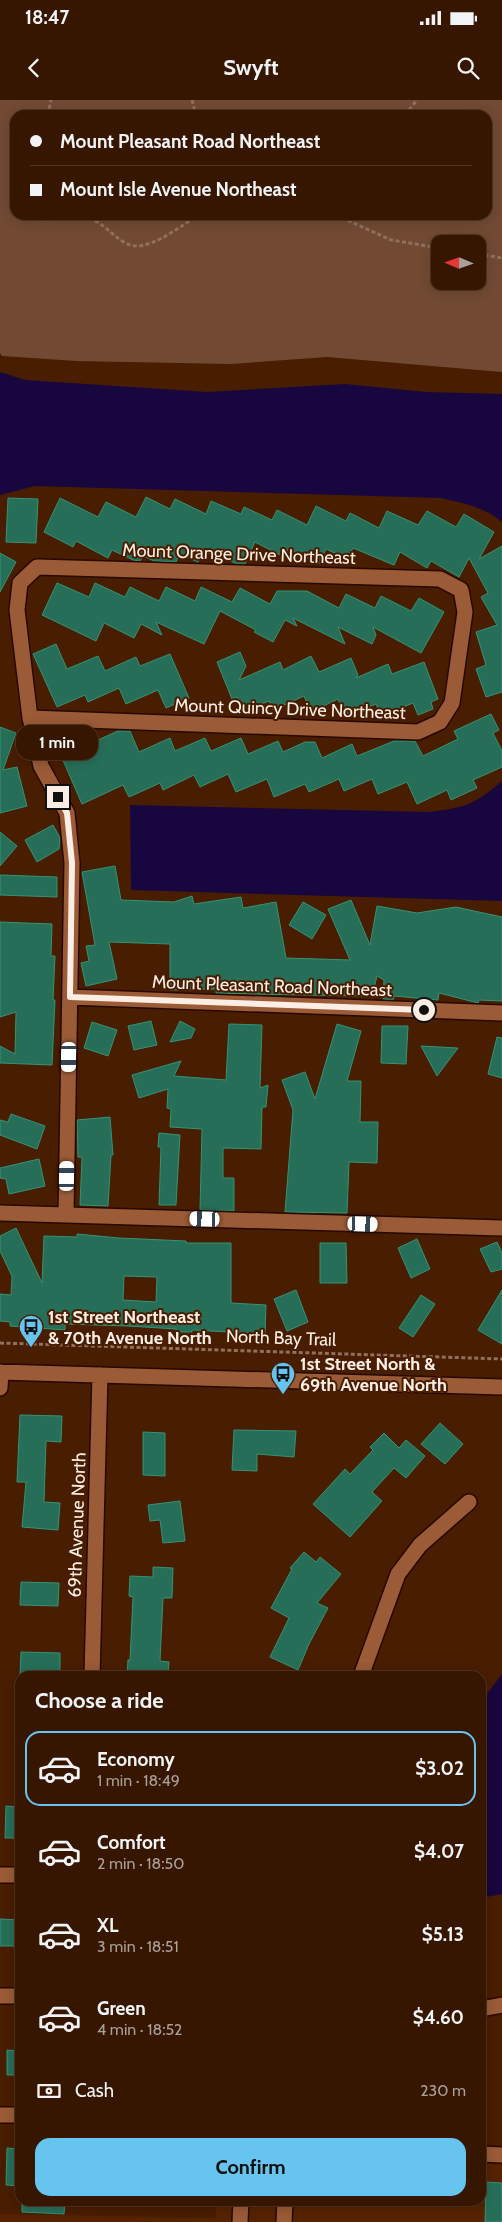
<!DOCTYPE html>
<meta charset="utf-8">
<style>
body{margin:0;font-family:Cabin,sans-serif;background:#3e1f0a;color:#f1f3f6;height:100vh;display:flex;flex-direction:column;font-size:19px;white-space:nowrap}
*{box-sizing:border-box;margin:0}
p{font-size:16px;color:#aa9f99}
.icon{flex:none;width:28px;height:28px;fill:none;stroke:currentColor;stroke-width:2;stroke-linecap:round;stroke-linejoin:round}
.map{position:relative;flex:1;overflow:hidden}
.side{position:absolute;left:15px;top:1571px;width:471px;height:535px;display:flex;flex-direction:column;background:#371600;border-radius:15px;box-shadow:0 2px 12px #0003,0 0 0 1px #513522}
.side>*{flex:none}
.hud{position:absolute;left:10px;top:10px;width:482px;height:110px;border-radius:15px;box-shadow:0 2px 12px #0003,0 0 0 1px #513522;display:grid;align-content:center;height:110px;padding:0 20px;background:#371600}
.needle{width:32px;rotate:272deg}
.controls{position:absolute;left:431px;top:135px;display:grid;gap:10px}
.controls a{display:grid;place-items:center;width:55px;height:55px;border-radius:10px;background:#371600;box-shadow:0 2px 12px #0003,0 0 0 1px #513522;font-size:25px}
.end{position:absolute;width:22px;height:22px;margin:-11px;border:6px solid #fcede5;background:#111;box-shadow:0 0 0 2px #111}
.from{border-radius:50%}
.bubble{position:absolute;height:35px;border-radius:15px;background:#371600;box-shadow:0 2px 12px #0003,0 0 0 1px #513522;font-size:16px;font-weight:700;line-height:35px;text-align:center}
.car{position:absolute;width:15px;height:30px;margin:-15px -8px;border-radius:6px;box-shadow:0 0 4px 1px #0007;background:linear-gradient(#fff 24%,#345 0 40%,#fff 0 76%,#345 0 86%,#fff 0)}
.hud b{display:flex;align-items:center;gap:18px;height:48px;font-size:19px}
.hud b+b{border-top:1px solid #513522}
.hud i{width:12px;height:12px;background:#f1f3f6}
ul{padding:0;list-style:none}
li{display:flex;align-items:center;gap:15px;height:75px;margin:0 10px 8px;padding:0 10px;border:2px solid transparent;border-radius:15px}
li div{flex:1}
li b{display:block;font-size:19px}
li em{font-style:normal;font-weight:700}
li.active{border-color:#66c4ef}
li>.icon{width:45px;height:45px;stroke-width:1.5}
h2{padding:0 20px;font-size:22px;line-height:60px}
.pay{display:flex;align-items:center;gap:12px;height:55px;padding:0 20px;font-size:19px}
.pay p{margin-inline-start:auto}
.action{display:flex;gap:10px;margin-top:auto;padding:10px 20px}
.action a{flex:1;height:58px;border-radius:15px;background:#66c4ef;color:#111;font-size:20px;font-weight:700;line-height:58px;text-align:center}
.status{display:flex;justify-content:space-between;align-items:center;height:35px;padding:0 25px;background:#371600;direction:ltr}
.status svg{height:14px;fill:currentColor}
header{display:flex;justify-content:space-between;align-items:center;height:65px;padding:0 20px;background:#371600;font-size:22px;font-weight:700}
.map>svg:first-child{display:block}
.built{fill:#562300}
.green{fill:#724a33;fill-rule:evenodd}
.water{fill:#18063e}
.building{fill:#276e58;stroke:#359376;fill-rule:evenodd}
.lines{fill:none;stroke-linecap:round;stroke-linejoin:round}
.minor-casing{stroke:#270900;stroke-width:18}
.path{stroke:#91715d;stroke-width:3;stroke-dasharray:4 2.5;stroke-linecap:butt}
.minor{stroke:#9a5b36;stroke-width:15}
.route{stroke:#fcede5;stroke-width:6}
.labels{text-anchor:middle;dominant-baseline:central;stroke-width:4;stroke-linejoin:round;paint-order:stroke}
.street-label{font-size:18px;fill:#fcede5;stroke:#491d00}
.poi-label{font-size:18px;font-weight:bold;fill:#fcede5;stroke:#491d00;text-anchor:start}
</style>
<div class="status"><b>18:47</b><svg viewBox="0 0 49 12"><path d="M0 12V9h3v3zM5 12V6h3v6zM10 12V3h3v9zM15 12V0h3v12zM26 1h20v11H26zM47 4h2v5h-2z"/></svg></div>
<header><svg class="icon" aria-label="back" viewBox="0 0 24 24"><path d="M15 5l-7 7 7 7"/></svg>Swyft<svg class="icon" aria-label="search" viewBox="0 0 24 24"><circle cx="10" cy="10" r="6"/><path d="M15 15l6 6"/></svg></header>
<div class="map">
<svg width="502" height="2122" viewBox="0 0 502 2122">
<rect width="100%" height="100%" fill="#491d00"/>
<path class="built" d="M481 2063 502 2065V2122H0V2114L216 2118V2101H481Z"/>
<path class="green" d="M0 0H502V272L327 257 231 264 76 261 2 256 0 253ZM15 15H488V115H15ZM440 144H478V181H440Z"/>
<path class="water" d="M0 272 25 280 207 292 345 284 426 292 502 294V422C484 407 463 403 441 398L35 386 0 395Z
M502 681V801L131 790 130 705 428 712C465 708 474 705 502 681Z
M502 1574V1794L481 1798V1602Z"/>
<path class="building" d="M146 397 170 409 175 399 206 414 211 401 241 414 244 407 272 420 277 410 307 425 316 406 346 421 350 413 379 428 387 411 418 425 427 411 456 427 464 414 494 432 479 459 502 446V592L486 597 476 569 486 565 476 532 497 525 481 497 488 493 469 458 459 477 431 461 427 468 400 452 394 465 353 448 347 459 326 449 319 464 288 449 284 457 255 442 245 464H237L215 454 214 456 203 451 198 462 179 454 176 462 154 461 143 456 140 461 133 460 112 450 108 458 76 441 73 447 44 432 60 398 98 417 106 402 136 417Z
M8 398 38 399 36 443 6 442Z
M0 453 16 462 0 492Z
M57 483 89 497 95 483 125 497 130 487 159 501 166 487 195 501 201 487 232 502 240 488 270 504 277 491H307L339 508 346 494 375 508 381 496 411 511 419 498 444 512 421 553 373 527 376 535 372 544 338 527 345 544 293 518 297 526 285 520 273 542 254 532 256 530 220 511 204 544 156 522 162 535 141 524 134 538 104 523 96 541 42 515Z
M56 544 67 569 98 556 105 571 136 557 140 566 170 554 189 598 166 608 158 590 126 604 119 588 88 602 85 595 57 607 33 554Z
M240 552 246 566 239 580 280 562 283 570 311 556 319 572 351 558 358 575 356 578 388 564 392 574 424 562 438 599 431 602 433 609 418 615 413 603 381 616 376 604 345 616 338 599 311 612 304 596 273 610 269 601 243 612 237 597 232 599 217 562Z
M491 614 499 630 493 633 502 651V667L473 680 477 688 451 700 447 690 417 704 407 682 378 694 372 679 344 691 339 679 309 692 305 684 274 697 267 679 236 692 228 674 200 687 194 675 163 690 160 683 129 697 123 685 82 704 59 651 95 635 98 640 118 631H130L139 652 170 638 175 651 205 638 211 651 241 638 248 654 278 641 283 652 305 642H315L322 658 352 644 357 656 394 641H415L423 656 458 639 454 631Z
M0 627 16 633 3 670 17 667 27 706 0 713Z
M53 725 60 738 59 749 37 762 25 740Z
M0 732 17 746 0 766Z
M115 766 121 800 174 802 192 796 194 804 241 797 243 808 276 802 286 858 350 860 328 809 351 800 370 845 377 806 417 813 456 807 502 817V901L479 900 478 903 439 893 438 900 394 896 393 900 383 899 384 880 377 876 373 892 362 889V896L253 894 216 893V889L170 890V844L109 842 117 879 86 886 81 863 89 861 86 846 95 845 82 772Z
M0 775 57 777V797L0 795Z
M303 802 326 815 312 839 289 825Z
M0 822 52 824 51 856H55L53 900H55L52 965 0 963V946L15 954 16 912 0 917Z
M151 921 157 945 134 950 128 926Z
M180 921 195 929 191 938 170 942Z
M92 922 117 930 108 956 84 948Z
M229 924 262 925 260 988 268 985 266 1007H262L261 1049 223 1048V1078H234V1111L200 1110 202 1029 170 1027 171 1009 167 1008 168 989 139 998 132 975 181 961 174 976 226 980Z
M337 924 361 931 347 981H361L360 1022H378L377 1063 349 1062 347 1113 285 1112 293 1010 282 980 305 972 315 999Z
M382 926H408L406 964 381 963Z
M497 937 502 938V978L488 974Z
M421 946 458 948 437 976Z
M11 1014 45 1026 37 1049 0 1035V1020L8 1022Z
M110 1017 113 1055H111L108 1106 80 1105 82 1057H78L77 1020Z
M159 1033 180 1035 176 1105H159L161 1047H158Z
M39 1059 45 1086 9 1094 6 1079 0 1078V1068Z
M16 1128 42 1183 44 1136 77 1137V1134L119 1138 186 1141V1143H231V1203L266 1205 265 1234 192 1230V1232H176V1229L128 1226 65 1224V1230L10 1226V1222L0 1221V1194L11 1195 12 1176 0 1151V1136ZM124 1176 157 1177 156 1202 123 1200Z
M417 1139 430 1169 411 1178 398 1148Z
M497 1142 502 1153V1169L491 1172 480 1149Z
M320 1143H346L347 1183H320Z
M296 1190 308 1222 287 1231 274 1199Z
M502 1190V1244L478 1230Z
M421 1195 435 1204 413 1237 399 1228Z
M20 1315 62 1316 61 1342 46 1341 44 1402 60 1403 58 1430 22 1427 26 1382H17Z
M440 1323 463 1344 445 1364 421 1344Z
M234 1330 296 1331 294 1357 257 1354V1371L232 1370Z
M143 1332 165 1333V1376L143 1375Z
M384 1333 399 1348 406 1340 425 1356 406 1378 394 1368 372 1392 382 1401 350 1437 313 1404 345 1369 350 1374 373 1350 370 1347Z
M180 1401 185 1441 163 1443 160 1420 150 1421 148 1405Z
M304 1452 316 1462 320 1457 341 1474 317 1503 328 1508 309 1544 298 1570 270 1557 289 1518 271 1508 292 1469 290 1468Z
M153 1467 173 1468 172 1498H163L160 1561 169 1562 168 1576H127L128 1560H130L133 1497 129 1496 130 1476 153 1477Z
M21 1482 59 1483 58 1506 20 1505Z
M21 1552 60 1553V1576L20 1575Z
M6 1706 20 1707V1738H5Z
M0 1819 20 1820V1846H0Z
M7 1950 20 1951V1975H7Z
M7 2048 20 2049V2086L6 2085Z
M486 2082 502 2083V2122H485Z
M22 2101H65L64 2114 22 2112Z"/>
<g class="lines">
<defs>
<path id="minor" d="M30 618 418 632 440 622 452 603 465 512 461 490 440 479 37 467 20 483 17 510 30 618 41 666 67 713 72 763 66 1115
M70 897 502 913
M0 1113 502 1128
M0 1272 502 1287
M0 1288 1 1272
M92 1576 100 1275
M361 1576 398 1474 420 1445 469 1402
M0 1775H20
M0 1896H20
M481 1909 502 1905
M0 2015H20
M481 2054 502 2055
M240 2122 241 2101
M284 2122 285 2101"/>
</defs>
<use href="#minor" class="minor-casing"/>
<path class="path" d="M192 0 196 15
M48 15 51 0
M405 15 417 0
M25 115C34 125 71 116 85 118 106 120 118 147 138 146 159 144 182 125 199 115
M336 115 391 140 440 148
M478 154 502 158
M0 1243 502 1259"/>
<use href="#minor" class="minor"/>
</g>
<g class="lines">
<path class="route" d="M58 697 67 713 72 763 70 897 424 910"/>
</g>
<defs>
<symbol id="bus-pin" viewBox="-11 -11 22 30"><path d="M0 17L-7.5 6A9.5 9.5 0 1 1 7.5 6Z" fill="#66c4ef" stroke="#491d00"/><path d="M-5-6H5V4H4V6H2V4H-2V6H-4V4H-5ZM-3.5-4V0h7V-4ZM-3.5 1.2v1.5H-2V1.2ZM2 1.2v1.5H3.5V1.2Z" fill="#111"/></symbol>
</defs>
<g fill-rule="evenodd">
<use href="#bus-pin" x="17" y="1213" width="28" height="38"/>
<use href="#bus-pin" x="269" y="1260" width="28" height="38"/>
</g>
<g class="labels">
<g class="street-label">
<text transform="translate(239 454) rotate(2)">Mount Orange Drive Northeast</text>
<text transform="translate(290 609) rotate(2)">Mount Quincy Drive Northeast</text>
<text transform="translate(272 886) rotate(2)">Mount Pleasant Road Northeast</text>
<text transform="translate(281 1238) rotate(2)">North Bay Trail</text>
<text transform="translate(77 1425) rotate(-88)">69th Avenue North</text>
</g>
<g class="poi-label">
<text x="48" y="1217">1st Street Northeast<tspan x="48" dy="21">&amp; 70th Avenue North</tspan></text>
<text x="300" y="1264">1st Street North &amp;<tspan x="300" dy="21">69th Avenue North</tspan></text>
</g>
</g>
</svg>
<div class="controls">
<a><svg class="needle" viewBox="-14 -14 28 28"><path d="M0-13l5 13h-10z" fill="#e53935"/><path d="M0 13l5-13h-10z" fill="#aa9f99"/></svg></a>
</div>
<i class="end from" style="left:424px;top:910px"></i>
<i class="end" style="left:58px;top:697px"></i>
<div class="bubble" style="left:16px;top:625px;width:82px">1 min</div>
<i class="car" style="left:69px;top:957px;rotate:181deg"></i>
<i class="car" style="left:67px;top:1076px;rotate:1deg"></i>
<i class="car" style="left:205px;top:1119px;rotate:272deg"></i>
<i class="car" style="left:363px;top:1124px;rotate:92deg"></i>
<div class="hud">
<b><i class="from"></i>Mount Pleasant Road Northeast</b>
<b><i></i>Mount Isle Avenue Northeast</b>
</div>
<section class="side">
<h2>Choose a ride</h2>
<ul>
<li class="active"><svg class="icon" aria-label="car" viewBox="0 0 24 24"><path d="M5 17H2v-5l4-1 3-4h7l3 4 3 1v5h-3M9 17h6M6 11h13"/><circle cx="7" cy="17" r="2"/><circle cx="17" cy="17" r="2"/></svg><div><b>Economy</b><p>1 min · 18:49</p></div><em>$3.02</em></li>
<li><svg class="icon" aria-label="car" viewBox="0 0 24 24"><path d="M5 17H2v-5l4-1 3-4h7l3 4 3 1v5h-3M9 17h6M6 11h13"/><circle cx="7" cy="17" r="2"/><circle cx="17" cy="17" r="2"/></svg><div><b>Comfort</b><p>2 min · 18:50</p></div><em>$4.07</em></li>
<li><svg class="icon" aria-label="car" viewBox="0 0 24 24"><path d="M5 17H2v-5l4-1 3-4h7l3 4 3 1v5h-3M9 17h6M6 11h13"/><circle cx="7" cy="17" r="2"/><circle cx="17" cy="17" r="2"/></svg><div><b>XL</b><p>3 min · 18:51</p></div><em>$5.13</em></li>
<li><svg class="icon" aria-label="car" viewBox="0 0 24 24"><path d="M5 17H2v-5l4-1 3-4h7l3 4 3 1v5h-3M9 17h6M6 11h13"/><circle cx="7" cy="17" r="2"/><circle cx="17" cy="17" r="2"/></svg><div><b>Green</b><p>4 min · 18:52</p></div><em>$4.60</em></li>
</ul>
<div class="pay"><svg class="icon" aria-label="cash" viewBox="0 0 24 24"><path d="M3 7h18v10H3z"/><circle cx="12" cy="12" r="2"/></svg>Cash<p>230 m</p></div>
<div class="action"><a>Confirm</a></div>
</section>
</div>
